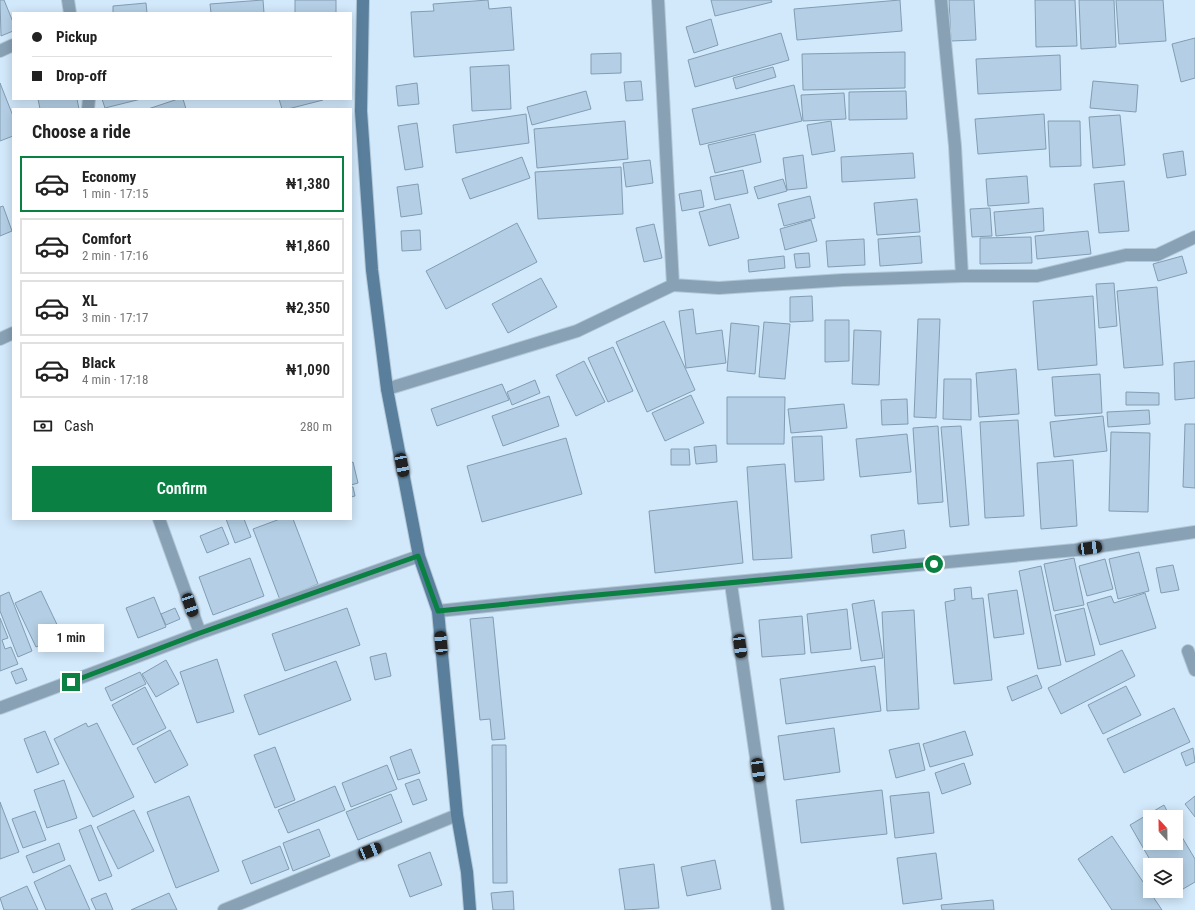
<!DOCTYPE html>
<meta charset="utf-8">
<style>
body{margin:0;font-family:"Roboto Condensed",sans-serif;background:#f6f6f6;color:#222;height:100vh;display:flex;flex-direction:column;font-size:15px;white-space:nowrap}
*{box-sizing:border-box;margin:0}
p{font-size:13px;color:#767676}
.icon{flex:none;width:22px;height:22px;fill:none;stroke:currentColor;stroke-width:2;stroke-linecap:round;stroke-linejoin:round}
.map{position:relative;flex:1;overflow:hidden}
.side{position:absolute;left:12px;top:108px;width:340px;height:412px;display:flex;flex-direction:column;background:#fff;border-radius:0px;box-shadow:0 2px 10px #0003}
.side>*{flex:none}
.hud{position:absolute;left:12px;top:12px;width:340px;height:88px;border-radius:0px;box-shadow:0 2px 10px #0003;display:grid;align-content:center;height:88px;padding:0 20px;background:#fff}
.needle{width:26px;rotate:338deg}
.tools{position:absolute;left:1143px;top:810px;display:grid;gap:8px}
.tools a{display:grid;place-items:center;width:40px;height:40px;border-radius:0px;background:#fff;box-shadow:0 2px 10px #0003;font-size:20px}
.end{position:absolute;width:18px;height:18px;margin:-9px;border:5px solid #0b8043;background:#fff;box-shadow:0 0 0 2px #fff}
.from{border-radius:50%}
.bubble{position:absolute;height:28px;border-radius:0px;background:#fff;box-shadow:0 2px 10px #0003;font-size:13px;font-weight:600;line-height:28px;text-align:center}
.car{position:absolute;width:12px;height:24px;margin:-12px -6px;border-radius:5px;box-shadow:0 0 3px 1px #0007;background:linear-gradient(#222 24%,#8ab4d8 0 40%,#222 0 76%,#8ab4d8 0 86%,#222 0)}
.hud b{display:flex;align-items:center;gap:14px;height:38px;font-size:15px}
.hud b+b{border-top:1px solid #e0e0e0}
.hud i{width:10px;height:10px;background:#222}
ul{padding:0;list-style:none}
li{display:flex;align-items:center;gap:12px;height:56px;margin:0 8px 6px;padding:0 12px;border:2px solid #e0e0e0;border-radius:0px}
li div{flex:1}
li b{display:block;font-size:15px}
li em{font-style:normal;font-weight:600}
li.on{border-color:#0b8043}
li>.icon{width:36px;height:36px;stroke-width:1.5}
h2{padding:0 20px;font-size:18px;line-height:48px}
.pay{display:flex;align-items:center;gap:10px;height:44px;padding:0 20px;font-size:15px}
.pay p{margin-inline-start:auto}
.action{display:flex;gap:8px;margin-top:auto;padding:8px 20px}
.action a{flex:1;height:46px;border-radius:0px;background:#0b8043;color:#fff;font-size:16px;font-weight:600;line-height:46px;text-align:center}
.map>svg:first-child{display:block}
.building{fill:#b4cfe5;stroke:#829cb1}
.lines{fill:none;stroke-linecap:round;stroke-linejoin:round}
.minor-casing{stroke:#b2c7d7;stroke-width:14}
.secondary-casing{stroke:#b2c7d7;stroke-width:14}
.minor{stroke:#88a1b5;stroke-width:12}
.secondary{stroke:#597f9c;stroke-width:12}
.route{stroke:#0b8043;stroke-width:5}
</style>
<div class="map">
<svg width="1195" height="910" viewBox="0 0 1195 910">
<rect width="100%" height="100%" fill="#d2e9fb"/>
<path class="building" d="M0 0H4L13 22V31L1 36Z
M263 0 264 13H211L210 4Z
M295 0H336V13H295Z
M488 0 489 9 511 7 514 50 414 57 411 12 434 11 433 4Z
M711 0H771L772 2 715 16Z
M900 0 902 31 797 40 794 9Z
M949 0H974L976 40 951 41Z
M1035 0H1075L1077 46 1036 47Z
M1079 0H1114L1116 47 1081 49Z
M1116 0H1163L1166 41 1119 44Z
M146 3 147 13H113V6Z
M711 19 718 45 694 53 686 27Z
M781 33 789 60 695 87 688 60Z
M1195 38V78L1181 82 1172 44Z
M905 52V88L803 90 802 54Z
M621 53V73L591 74V54Z
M1060 55 1061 90 978 94 976 59Z
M509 65 511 109 472 111 470 67Z
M773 67 776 77 736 89 733 78Z
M641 81 643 100 626 101 624 82Z
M1093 81 1138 85 1136 112 1090 108Z
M0 83 13 116V136L0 141Z
M417 83 419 104 398 106 396 86Z
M794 85 802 121 700 145 692 109Z
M586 91 591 109 532 125 527 107Z
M906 91 907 119 849 120V92Z
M844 93 846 119 803 121 801 95Z
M38 99H77L79 109H40Z
M102 99H141L105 108Z
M178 99H183L186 109H148Z
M279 99H323V100L288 109H282Z
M526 114 529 143 456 153 453 125Z
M1044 114 1046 149 978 154 975 119Z
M1120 115 1125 165 1093 168 1089 117Z
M625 121 628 159 537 168 534 129Z
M831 121 835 151 812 155 807 125Z
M1048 121H1080L1081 166 1050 167Z
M417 123 423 167 405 170 398 126Z
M755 134 761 162 715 173 708 145Z
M1183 151 1186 175 1167 178 1163 154Z
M913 153 915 178 842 182 841 157Z
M803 155 807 188 787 190 783 158Z
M522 157 530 178 470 199 462 179Z
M650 160 653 183 626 187 623 163Z
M621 167 623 214 538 219 535 172Z
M743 170 748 193 715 200 710 177Z
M1027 176 1029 203 988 206 986 179Z
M783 179 787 191 758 199 754 187Z
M1124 181 1129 231 1099 233 1094 184Z
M418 184 422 214 401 217 397 187Z
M701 190 704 207 682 211 679 194Z
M810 196 815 218 784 226 778 204Z
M917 199 920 232 877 235 874 203Z
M730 204 739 238 709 246 699 212Z
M3 206 12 231 0 236V207Z
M990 208 992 236 972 237 970 209Z
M1043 208 1044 231 996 236 994 212Z
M811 220 817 241 785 250 780 229Z
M517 223 537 262 446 309 426 271Z
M654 224 662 258 644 262 636 228Z
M420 230 421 250 402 251 401 231Z
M1088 231 1091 254 1037 259 1035 236Z
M920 236 922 263 880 266 878 239Z
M1031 237 1032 263 980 264V238Z
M864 239 865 265 828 267 826 241Z
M809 253 810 267 796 268 794 254Z
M784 256 785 268 749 272 748 260Z
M1182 256 1187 273 1158 281 1153 264Z
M541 278 557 307 508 333 492 304Z
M1114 283 1117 326 1099 328 1096 284Z
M1157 287 1163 365 1124 368 1117 291Z
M812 296 813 321 790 322V297Z
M1093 296 1097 365 1038 370 1033 301Z
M693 309 696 334 722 330 726 363 686 368 679 311Z
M918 319H940L936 418 914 417Z
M825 320H849V361L825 362Z
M664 321 695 390 647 412 616 342Z
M764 322 790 324 785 379 759 377Z
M731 323 759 326 755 374 727 371Z
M854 330 881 331 879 385 852 384Z
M613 347 633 391 608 402 588 358Z
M584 361 605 402 576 416 556 375Z
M1195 361V398L1175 400 1174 363Z
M1016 369 1019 414 979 417 976 373Z
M1100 374 1102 413 1055 416 1052 377Z
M944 379H971V420L943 419Z
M535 380 540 393 512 405 507 392Z
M502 384 509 400 437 426 431 409Z
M1126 392 1159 393V405H1126Z
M691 395 704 423 665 441 652 413Z
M549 396 559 426 503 446 492 416Z
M727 397H785L784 444H727Z
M907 399 908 424 882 425 881 400Z
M844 404 847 428 791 433 788 409Z
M1149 410 1150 424 1108 427 1107 412Z
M1103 416 1107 451 1054 457 1050 422Z
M1018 420 1024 516 985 518 980 422Z
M1185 424H1195V488L1183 487Z
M938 426 943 502 918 504 913 428Z
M961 426 969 525 950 527 941 427Z
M1111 432 1150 433 1148 512 1109 511Z
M907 434 911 472 860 477 856 439Z
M822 436 824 480 795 482 792 437Z
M566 438 582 494 482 522 467 466Z
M716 445 717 462 696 464 694 447Z
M671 449H689L690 465H671Z
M1073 460 1077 526 1041 529 1037 463Z
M353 462 358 483 351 485V463Z
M785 464 792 558 753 560 747 467Z
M351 487H353L355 496 351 497Z
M737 501 743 563 655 573 649 511Z
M226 519H244L251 537 235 543Z
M280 519H293L318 584 280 600 253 529Z
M222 527 229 544 207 553 200 536Z
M904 530 906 548 873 553 871 535Z
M1139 552 1149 591 1118 599 1109 559Z
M250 558 264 596 213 615 199 577Z
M1074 558 1084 605 1054 611 1044 564Z
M1105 559 1113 589 1087 596 1079 566Z
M1173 565 1179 590 1161 593 1156 568Z
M1041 566 1061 665 1038 669 1019 571Z
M971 587 972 599 983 598 992 680 954 684 945 602 955 600 954 589Z
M1017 590 1024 634 994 638 988 594Z
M41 591 62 635 36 647 15 603Z
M9 592 32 651 18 657 0 611V596Z
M1145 593 1156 628 1100 645 1087 603 1111 596 1114 603Z
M154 597 166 627 138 638 126 608Z
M874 600 883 658 861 661 852 604Z
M175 608 180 619 166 625 161 614Z
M347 608 360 645 285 671 272 634Z
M1084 608 1095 655 1066 662 1055 615Z
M847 609 851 649 811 653 807 614Z
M914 610 919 709 887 711 882 612Z
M802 616 805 654 762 657 759 620Z
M493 617 505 739 492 740 490 719 480 720 470 619Z
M0 618 8 638 2 640 5 649 11 647 18 664 0 671Z
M1122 650 1135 676 1061 714 1048 688Z
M386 653 391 676 375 680 370 657Z
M217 659 234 712 197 723 180 672Z
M166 660 179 684 156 697 142 674Z
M336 661 351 700 259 735 244 695Z
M875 666 881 711 786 724 780 679Z
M22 668 27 680 16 684 11 672Z
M140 672 146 684 111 701 105 688Z
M1037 675 1042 688 1012 701 1007 687Z
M1126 686 1141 715 1103 734 1088 705Z
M145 687 166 728 133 745 112 705Z
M1174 708 1190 742 1124 773 1107 739Z
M86 723 88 727 97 723 134 797 93 817 54 739Z
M834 728 840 772 784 780 778 736Z
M170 730 188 765 155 783 137 748Z
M45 731 59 764 37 773 24 739Z
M965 731 973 755 930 767 923 744Z
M919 743 925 770 896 778 889 750Z
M492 745H506L507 883H493Z
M275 747 295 800 275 808 254 755Z
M1193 748 1195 762 1186 766 1181 753Z
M411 749 420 773 398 780 390 757Z
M964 763 971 784 942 794 935 773Z
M387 765 397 789 351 807 342 783Z
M419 779 427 800 413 805 405 784Z
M64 780 77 818 47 828 34 790Z
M335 786 345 810 288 833 278 810Z
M882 790 887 834 801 843 796 800Z
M929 792 934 833 895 838 890 796Z
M391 794 402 822 358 840 346 812Z
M189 796 219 871 176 888 147 812Z
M1195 796V817L1185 804Z
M0 802 19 852 0 859Z
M1164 805 1170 817H1150V843H1176V827L1195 859V882L1171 896 1169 891H1176V865H1153L1130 825Z
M134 810 154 851 118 869 97 827Z
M35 811 46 840 23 848 12 819Z
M91 825 112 876 99 881 79 830Z
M319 829 330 856 293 871 283 843Z
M1112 836 1162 910H1112L1078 859Z
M59 843 65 860 33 873 26 856Z
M280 846 289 869 251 884 242 861Z
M430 852 442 885 410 897 398 865Z
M936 853 942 899 903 904 897 858Z
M715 860 721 889 687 896 681 867Z
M654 864 659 908 625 910 619 869Z
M70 865 90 910H46L34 882Z
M27 886 38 910H4L0 898Z
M513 891 514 910H493L491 893Z
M106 893 113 910H96L91 899Z
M169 893 177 910H131Z
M993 900 994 910H942L941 905Z"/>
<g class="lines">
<defs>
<path id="minor" d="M68 0 70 13
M658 0 673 285
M941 0 955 146 962 276
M0 51 13 45
M88 109 89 99
M0 339 13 333
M387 389 577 331 673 285 719 288 843 280 962 276H1037L1126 255H1157L1195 237
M159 519 200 633
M731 584 778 910
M438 611 575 597 1075 550 1195 532
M1188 651 1195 670
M0 708 200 633 419 556
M224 910 457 815"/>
<path id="secondary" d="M363 0 361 111 372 270 387 389 419 556 438 611 457 815 467 872 470 910"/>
</defs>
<use href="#minor" class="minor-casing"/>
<use href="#secondary" class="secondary-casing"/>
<use href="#minor" class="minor"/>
<use href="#secondary" class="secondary"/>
</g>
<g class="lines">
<path class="route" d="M71 682 200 633 418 556 438 611 575 597 934 564"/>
</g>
</svg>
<div class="tools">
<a><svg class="needle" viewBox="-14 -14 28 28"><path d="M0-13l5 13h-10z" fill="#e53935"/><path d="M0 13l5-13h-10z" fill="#767676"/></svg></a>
<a><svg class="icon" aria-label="layers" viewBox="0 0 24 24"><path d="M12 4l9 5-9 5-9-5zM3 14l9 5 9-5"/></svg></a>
</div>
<i class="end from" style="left:934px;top:564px"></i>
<i class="end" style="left:71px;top:682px"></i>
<div class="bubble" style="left:38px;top:624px;width:66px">1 min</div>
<i class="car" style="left:402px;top:465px;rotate:169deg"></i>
<i class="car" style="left:1090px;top:548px;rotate:82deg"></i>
<i class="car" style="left:190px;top:605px;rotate:161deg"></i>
<i class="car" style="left:441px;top:643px;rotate:355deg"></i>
<i class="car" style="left:740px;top:646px;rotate:172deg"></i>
<i class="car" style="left:758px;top:770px;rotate:172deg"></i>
<i class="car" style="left:370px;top:851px;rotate:68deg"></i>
<div class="hud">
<b><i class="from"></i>Pickup</b>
<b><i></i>Drop-off</b>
</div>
<section class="side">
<h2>Choose a ride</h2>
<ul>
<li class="on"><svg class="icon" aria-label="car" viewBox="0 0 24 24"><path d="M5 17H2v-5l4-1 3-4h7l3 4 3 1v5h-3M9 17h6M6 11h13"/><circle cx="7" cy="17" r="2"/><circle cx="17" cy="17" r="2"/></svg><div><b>Economy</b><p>1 min · 17:15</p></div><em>₦1,380</em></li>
<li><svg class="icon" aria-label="car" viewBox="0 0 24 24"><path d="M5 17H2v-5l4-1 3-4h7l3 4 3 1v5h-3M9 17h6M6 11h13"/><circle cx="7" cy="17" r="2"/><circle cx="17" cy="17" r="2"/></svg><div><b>Comfort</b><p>2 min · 17:16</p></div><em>₦1,860</em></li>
<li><svg class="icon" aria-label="car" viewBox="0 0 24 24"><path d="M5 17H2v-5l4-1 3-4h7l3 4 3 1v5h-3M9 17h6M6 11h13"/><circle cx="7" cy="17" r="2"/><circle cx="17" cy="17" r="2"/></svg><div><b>XL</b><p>3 min · 17:17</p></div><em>₦2,350</em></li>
<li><svg class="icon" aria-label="car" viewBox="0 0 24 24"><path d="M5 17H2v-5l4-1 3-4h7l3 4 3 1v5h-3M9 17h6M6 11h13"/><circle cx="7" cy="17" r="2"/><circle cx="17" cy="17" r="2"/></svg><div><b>Black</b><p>4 min · 17:18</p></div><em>₦1,090</em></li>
</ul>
<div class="pay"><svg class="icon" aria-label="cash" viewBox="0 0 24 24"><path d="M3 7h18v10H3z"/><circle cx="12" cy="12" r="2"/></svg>Cash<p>280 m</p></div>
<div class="action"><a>Confirm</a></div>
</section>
</div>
